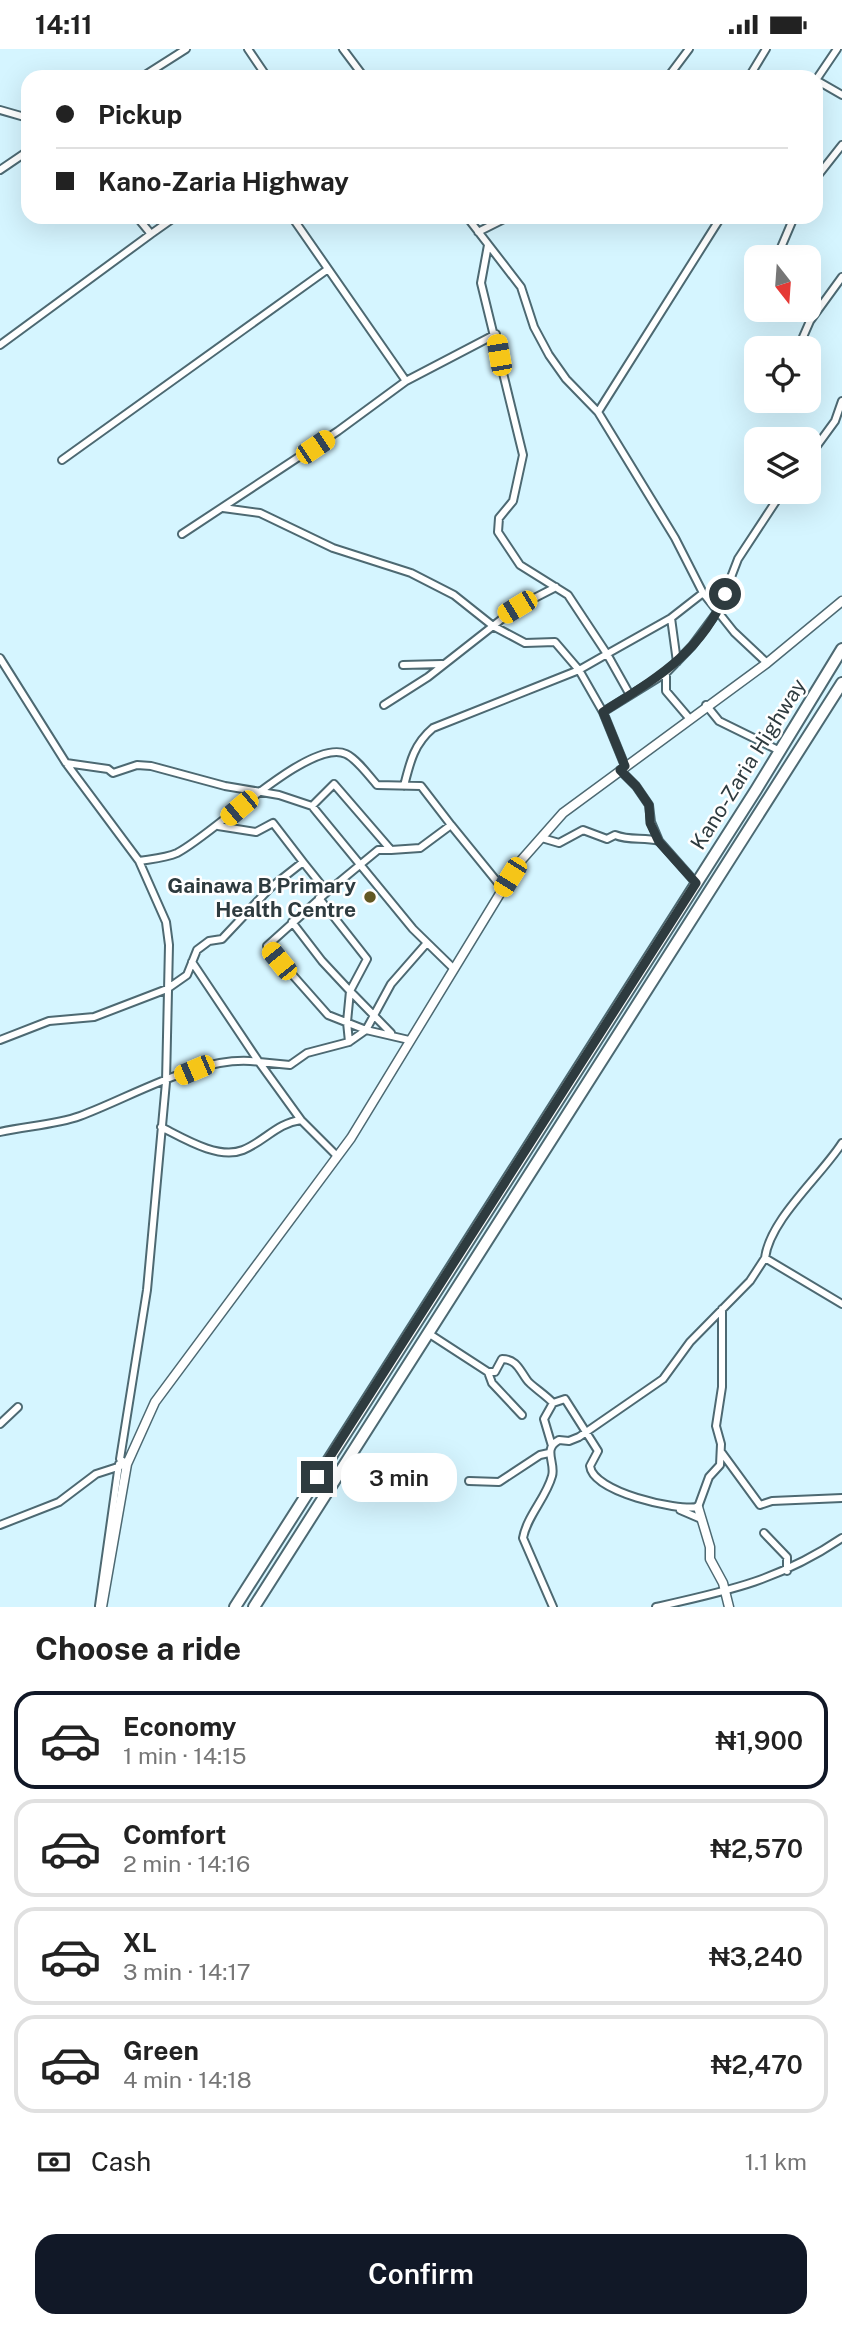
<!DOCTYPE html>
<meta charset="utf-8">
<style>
body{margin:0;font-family:"Public Sans",sans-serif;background:#f6f6f6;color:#222;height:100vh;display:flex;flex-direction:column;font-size:26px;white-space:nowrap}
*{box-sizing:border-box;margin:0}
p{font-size:23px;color:#767676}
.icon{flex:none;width:38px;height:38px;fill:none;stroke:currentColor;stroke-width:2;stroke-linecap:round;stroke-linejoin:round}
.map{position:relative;height:1558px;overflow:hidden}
.panel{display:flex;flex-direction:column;background:#fff;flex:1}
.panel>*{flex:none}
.guide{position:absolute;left:21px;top:21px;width:802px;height:154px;border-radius:21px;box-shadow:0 7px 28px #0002;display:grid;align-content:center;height:154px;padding:0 35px;background:#fff}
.needle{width:46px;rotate:163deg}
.controls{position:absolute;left:744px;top:196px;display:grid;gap:14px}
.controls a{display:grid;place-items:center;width:77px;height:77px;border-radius:14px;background:#fff;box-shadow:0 7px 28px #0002;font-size:35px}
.end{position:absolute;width:32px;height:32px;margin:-16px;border:9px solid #2e3b3f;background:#fff;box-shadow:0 0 0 4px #fff}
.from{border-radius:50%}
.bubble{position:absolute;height:49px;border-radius:21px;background:#fff;box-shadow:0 7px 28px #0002;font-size:23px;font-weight:600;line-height:49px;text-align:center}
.car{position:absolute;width:21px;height:42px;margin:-21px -10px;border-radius:9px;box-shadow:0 0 5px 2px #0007;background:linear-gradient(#f5c518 24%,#345 0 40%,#f5c518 0 76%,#345 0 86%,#f5c518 0)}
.guide b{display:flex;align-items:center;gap:24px;height:66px;font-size:26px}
.guide b+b{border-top:2px solid #e0e0e0}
.guide i{width:18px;height:18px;background:#222}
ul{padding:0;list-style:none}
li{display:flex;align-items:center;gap:21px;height:98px;margin:0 14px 10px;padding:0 21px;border:4px solid #e0e0e0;border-radius:21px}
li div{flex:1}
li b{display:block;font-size:26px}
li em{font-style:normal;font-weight:600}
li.current{border-color:#111827}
li>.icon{width:63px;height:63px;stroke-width:1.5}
h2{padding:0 35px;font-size:32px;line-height:84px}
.pay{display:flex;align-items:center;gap:18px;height:77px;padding:0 35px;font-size:26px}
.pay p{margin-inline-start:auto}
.cta{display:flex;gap:14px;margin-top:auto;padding:14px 35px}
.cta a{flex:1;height:80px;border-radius:21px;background:#111827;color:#fff;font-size:28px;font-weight:600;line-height:80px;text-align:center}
.status{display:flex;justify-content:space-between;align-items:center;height:49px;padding:0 35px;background:#fff;direction:ltr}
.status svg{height:19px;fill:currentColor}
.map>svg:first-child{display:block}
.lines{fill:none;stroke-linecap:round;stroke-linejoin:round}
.minor-casing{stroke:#4d6972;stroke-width:10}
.tertiary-casing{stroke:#4d6972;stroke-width:11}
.trunk-casing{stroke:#4d6972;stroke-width:14}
.minor{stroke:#fff;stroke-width:6}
.tertiary{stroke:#fff;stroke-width:8}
.trunk{stroke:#fff;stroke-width:10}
.route{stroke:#2e3b3f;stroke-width:9}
.poi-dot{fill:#625824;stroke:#fff;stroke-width:2.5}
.labels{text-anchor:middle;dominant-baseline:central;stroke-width:5;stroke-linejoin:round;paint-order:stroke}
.street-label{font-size:21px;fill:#2e3b3f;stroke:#fff}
.poi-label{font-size:21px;font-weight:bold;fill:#2e3b3f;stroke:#fff;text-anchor:end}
</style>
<div class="status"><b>14:11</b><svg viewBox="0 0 49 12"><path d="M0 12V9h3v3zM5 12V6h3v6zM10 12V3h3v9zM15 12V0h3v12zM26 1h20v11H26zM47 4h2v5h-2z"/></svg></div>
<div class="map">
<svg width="842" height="1558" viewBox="0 0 842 1558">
<rect width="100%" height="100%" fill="#d5f5ff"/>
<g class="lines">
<defs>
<path id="minor" d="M248 0 267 28
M343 0 364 28
M837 0 816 31 842 46
M142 28 186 0
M668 28 689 0
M749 28 766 0
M0 61 28 69
M0 121 28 102
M816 129 842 96
M137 168 151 185 175 168
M292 168 406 332
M467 168 521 238 534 278 549 306 566 330 598 363 675 489 703 544 671 569 677 613
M478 183 508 168
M488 196 481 234 523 406 513 452 499 469 498 483 520 516 568 546 607 605 579 621 603 663
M777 208 794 168
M752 252 756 245
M803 288 810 272 842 228
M0 296 151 185
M598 363 721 168
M808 409 835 372 842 352
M62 411 328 220
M223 459 260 464 333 499 411 524 454 546 493 577 517 558 556 538
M182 485 338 382 406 332 496 285
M703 544 734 583 767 614
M0 609 66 714 139 812 166 873 169 896 166 1033 147 1241 120 1410 127 1415 96 1425 59 1453 0 1476
M403 616 442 615
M666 624V642L689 669
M630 646 607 605 671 569
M384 656 428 628 493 577 525 594 555 593 579 621 433 679C414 695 410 713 404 737
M706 656 719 672 780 702
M66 714 108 720 113 724 137 716 151 717 225 737 279 746 312 757 334 735 391 801 420 799 451 776 503 840
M625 717 603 663 666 624 692 597 718 562 738 510 782 443
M620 721 636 737 649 756 651 773 659 792 696 834
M312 757 413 880 453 919
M218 777 256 783 273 774 303 813
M542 789 559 794 583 781 607 790 615 786C630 792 643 788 659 792
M139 812C151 810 166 809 177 804 212 787 310 688 346 705 357 710 369 727 377 736L421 737 451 776
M327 843 267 897 328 966 366 981 409 991
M319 849 367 910 350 942 391 984
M292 873 322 912 350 942 347 973 349 993
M192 913 259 1013 290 1016 307 1004 349 993 366 981 391 935 426 895
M0 991 49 972 94 968 167 940 187 926 197 901 209 892 222 890 270 839 303 813 327 843 378 801H391
M161 1078C183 1089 218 1111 243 1101 265 1092 277 1074 301 1071
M0 1083C26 1077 55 1076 80 1067 132 1048 203 1004 259 1013L301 1071 337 1107
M842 1094C821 1127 770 1170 765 1209L842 1255
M428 1284 488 1323H495L502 1310C517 1310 520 1322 527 1331 530 1336 546 1346 553 1354L565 1350 598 1402 590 1417C593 1443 676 1462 698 1458L709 1428 720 1416 721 1395 716 1377 722 1338V1260
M488 1323 492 1334 522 1366
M0 1375 18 1358
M552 1397 544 1370 553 1354
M722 1404 760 1456 772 1452 842 1449
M469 1432 499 1433 540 1406 549 1404
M680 1461 701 1470
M764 1484 787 1508V1522
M99 1557 119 1415
M553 1558 523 1489C527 1467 546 1449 552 1427 556 1414 542 1400 559 1391L569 1392 579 1388 663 1330 690 1293 750 1232 765 1209
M656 1558C728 1542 780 1531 842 1489"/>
<path id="tertiary" d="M698 1458 710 1498V1510L723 1534 729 1558
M102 1558 127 1415 155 1353 351 1089 518 815 563 764 767 614 842 552"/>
<path id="trunk" d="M235 1558 756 741 842 600
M254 1558 842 634"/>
</defs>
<use href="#minor" class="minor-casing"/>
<use href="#tertiary" class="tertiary-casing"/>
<use href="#trunk" class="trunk-casing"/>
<use href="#minor" class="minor"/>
<use href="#tertiary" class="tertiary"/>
<use href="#trunk" class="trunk"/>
</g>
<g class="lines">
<path class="route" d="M317 1428 696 834 659 793 650 774 649 756 636 737 620 721 625 717 603 663C653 631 702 604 725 545"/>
</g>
<circle class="poi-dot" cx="370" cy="848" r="7"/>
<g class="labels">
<g class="street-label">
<text transform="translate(748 715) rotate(-58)">Kano-Zaria Highway</text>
</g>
<g class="poi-label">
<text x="356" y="836">Gainawa B Primary<tspan x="356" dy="24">Health Centre</tspan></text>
</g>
</g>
</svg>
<div class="controls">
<a><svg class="needle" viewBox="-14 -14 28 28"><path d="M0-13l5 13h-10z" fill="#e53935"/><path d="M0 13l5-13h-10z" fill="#767676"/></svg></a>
<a><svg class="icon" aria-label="locate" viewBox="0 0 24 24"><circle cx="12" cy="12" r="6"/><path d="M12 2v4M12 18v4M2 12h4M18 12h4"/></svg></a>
<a><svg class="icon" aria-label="layers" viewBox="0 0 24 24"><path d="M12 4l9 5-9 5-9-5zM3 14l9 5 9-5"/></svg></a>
</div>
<i class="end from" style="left:725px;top:545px"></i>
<i class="end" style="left:317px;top:1428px"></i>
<div class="bubble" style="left:341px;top:1404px;width:116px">3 min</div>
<i class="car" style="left:499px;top:306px;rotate:350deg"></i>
<i class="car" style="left:315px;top:398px;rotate:56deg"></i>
<i class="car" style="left:517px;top:558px;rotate:239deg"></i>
<i class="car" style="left:239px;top:759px;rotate:230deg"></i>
<i class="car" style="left:510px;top:828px;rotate:212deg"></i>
<i class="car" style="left:279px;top:912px;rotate:321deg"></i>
<i class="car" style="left:194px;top:1021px;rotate:247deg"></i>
<div class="guide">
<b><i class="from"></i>Pickup</b>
<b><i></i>Kano-Zaria Highway</b>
</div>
</div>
<section class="panel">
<h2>Choose a ride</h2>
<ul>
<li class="current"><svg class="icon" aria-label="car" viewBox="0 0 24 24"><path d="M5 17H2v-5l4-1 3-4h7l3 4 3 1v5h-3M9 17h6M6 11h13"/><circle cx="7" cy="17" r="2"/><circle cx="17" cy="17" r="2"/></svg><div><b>Economy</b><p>1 min · 14:15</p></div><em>₦1,900</em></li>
<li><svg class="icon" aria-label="car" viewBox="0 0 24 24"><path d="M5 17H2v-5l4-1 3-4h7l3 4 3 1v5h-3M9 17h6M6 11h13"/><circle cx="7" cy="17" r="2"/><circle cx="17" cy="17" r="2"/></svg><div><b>Comfort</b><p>2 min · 14:16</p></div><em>₦2,570</em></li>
<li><svg class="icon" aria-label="car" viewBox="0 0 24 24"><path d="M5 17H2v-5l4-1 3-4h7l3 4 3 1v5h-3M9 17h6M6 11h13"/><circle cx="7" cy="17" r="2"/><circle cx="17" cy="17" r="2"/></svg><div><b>XL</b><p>3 min · 14:17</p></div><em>₦3,240</em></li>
<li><svg class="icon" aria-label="car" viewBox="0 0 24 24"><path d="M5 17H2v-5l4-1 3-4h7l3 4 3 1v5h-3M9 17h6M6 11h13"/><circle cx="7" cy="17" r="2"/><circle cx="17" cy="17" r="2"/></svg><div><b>Green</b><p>4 min · 14:18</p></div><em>₦2,470</em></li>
</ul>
<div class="pay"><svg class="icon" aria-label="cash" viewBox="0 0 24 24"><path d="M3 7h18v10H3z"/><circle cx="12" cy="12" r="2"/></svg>Cash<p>1.1 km</p></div>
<div class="cta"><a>Confirm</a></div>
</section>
